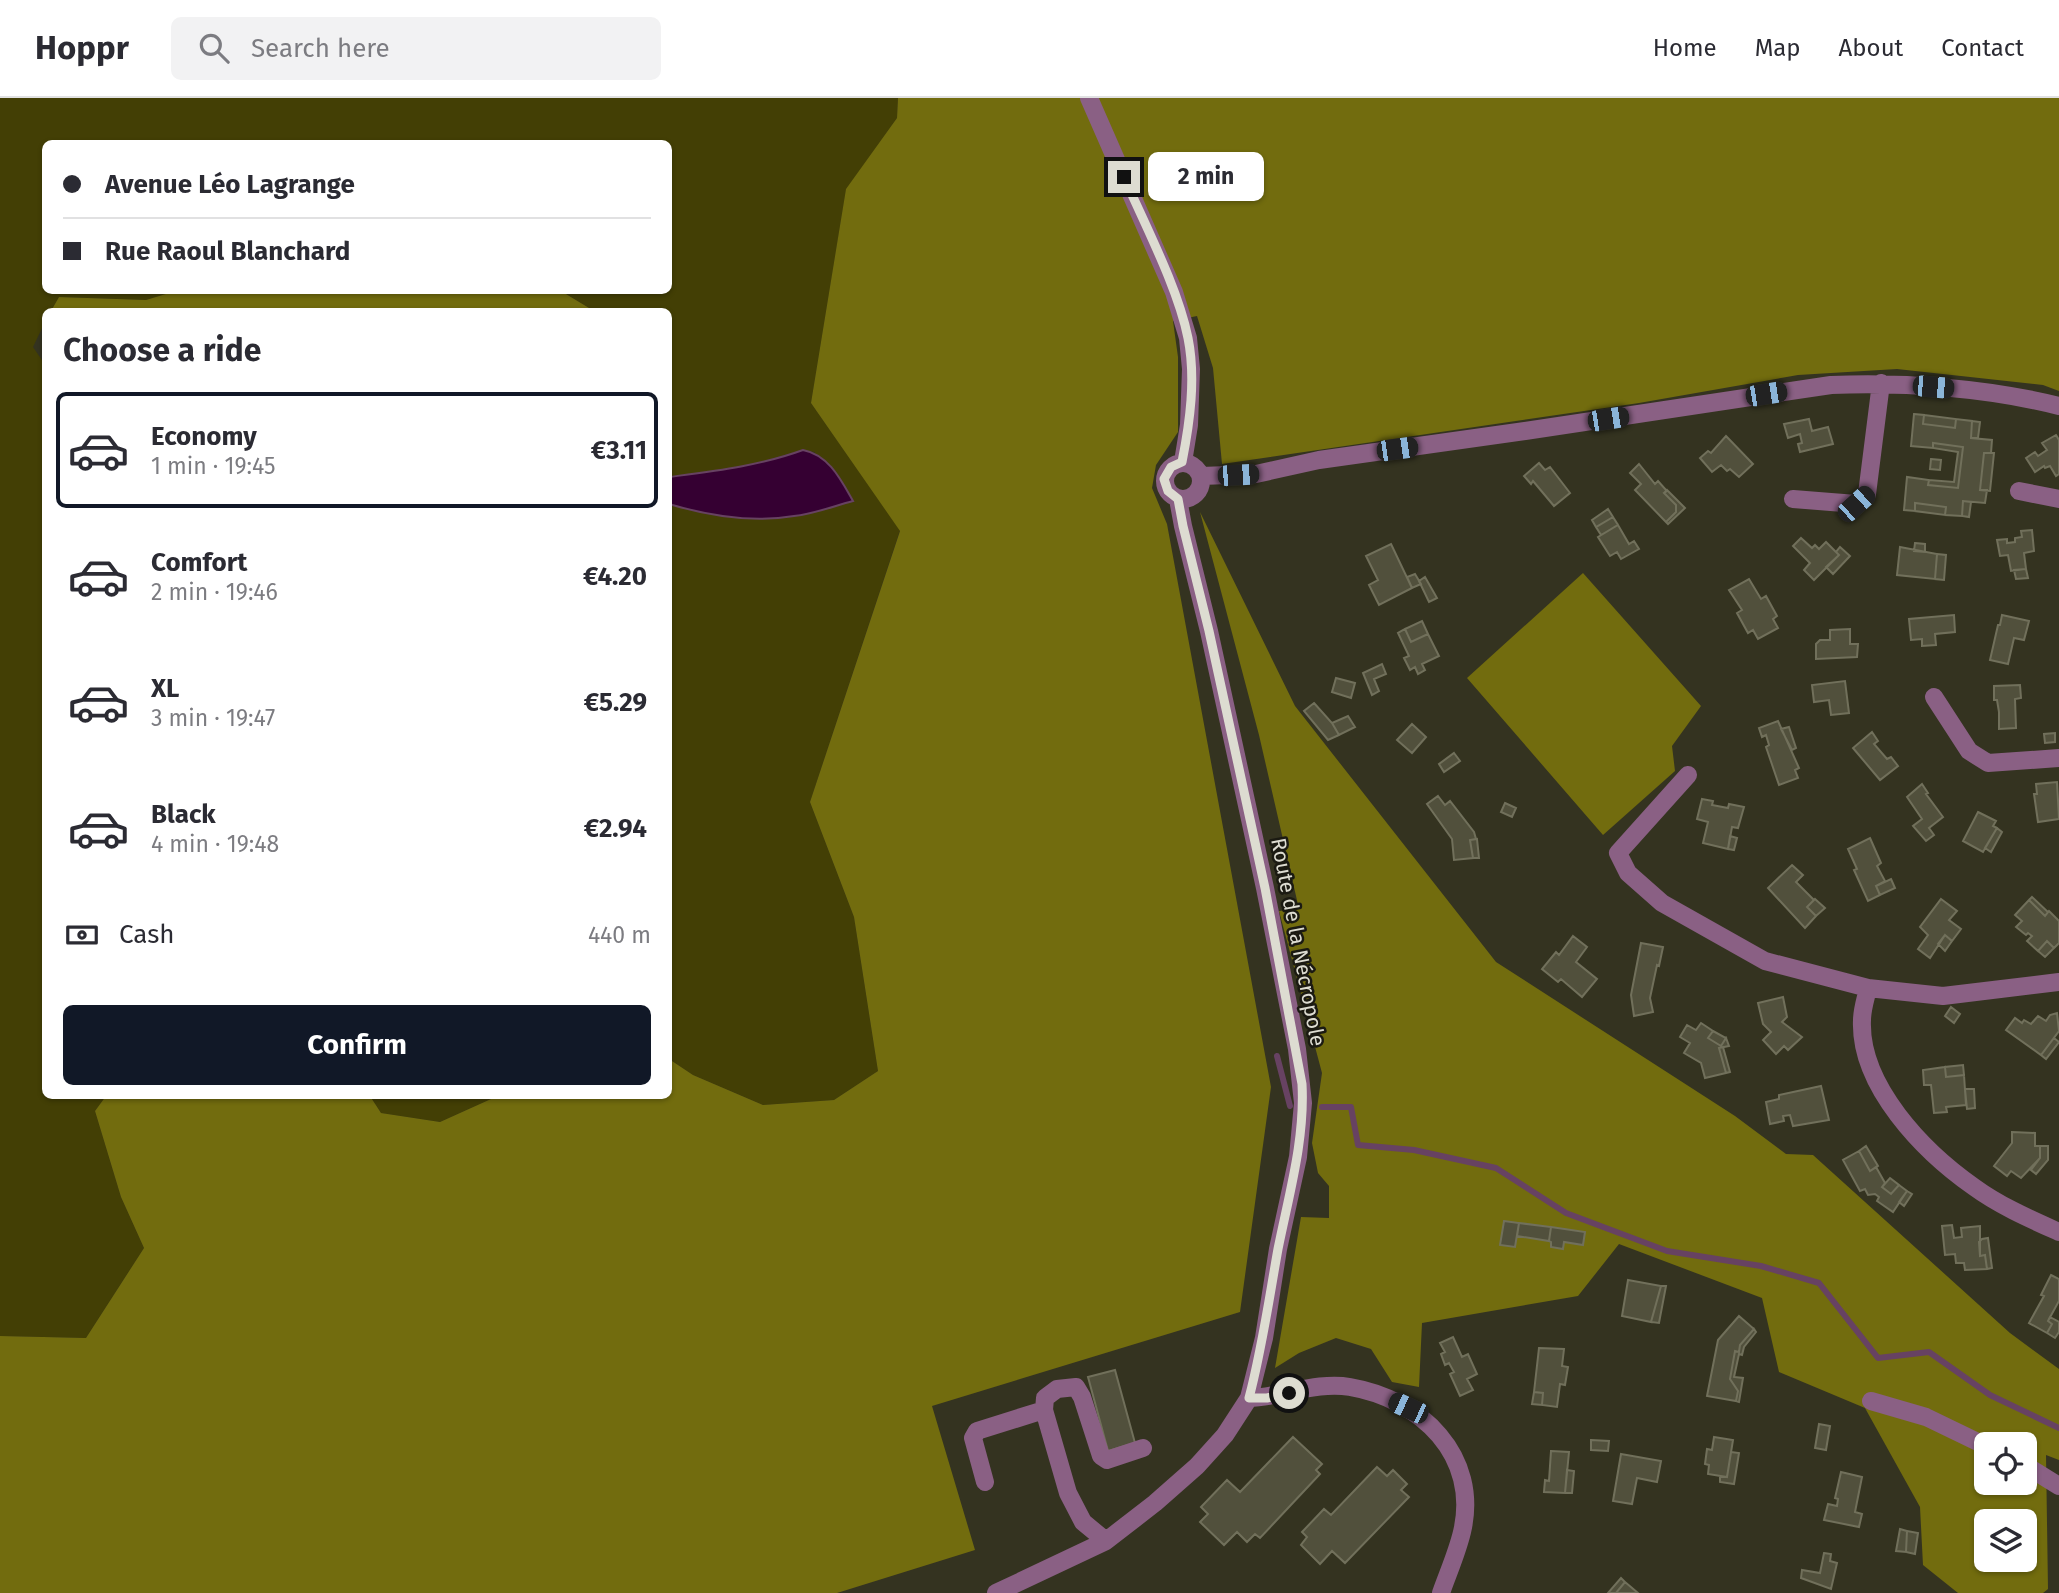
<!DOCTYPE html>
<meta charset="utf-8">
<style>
body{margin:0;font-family:"Fira Sans",sans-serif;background:#f2f2f3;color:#2b2b33;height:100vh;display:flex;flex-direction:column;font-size:26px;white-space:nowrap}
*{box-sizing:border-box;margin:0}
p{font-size:23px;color:#7c7c81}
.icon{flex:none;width:38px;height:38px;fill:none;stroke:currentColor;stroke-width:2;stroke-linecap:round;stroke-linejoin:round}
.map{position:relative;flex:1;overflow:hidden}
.details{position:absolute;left:42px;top:210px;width:630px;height:791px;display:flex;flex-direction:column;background:#fff;border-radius:10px;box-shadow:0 2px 5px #0004}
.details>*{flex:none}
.guide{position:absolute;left:42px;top:42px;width:630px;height:154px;border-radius:10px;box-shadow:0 2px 5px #0004;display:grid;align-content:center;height:154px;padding:0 21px;background:#fff}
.controls{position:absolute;left:1974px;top:1334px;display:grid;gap:14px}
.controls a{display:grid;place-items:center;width:63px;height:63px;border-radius:10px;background:#fff;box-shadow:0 2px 5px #0004;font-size:35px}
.end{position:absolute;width:32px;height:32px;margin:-16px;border:9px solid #dddcd1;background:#111;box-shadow:0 0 0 4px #111}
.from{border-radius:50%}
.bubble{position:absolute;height:49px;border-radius:10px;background:#fff;box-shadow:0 2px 5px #0004;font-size:23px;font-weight:700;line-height:49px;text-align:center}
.car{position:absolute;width:21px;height:42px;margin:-21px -10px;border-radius:9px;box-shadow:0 0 5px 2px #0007;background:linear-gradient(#222 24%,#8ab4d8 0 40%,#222 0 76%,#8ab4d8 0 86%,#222 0)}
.guide b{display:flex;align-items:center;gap:24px;height:66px;font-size:26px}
.guide b+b{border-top:2px solid #e1e1e2}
.guide i{width:18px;height:18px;background:#2b2b33}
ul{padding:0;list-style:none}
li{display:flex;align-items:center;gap:21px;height:116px;margin:0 14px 10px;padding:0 7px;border:4px solid transparent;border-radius:10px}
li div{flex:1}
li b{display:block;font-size:26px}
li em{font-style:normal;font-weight:700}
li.on{border-color:#111827}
li>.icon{width:63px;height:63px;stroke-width:1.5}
h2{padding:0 21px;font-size:32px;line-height:84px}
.pay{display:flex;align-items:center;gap:18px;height:77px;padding:0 21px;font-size:26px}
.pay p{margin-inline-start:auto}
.primary-button{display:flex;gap:14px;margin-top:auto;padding:14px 21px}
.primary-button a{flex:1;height:80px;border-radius:10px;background:#111827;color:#fff;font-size:28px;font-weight:700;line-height:80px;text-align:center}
header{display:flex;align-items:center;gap:42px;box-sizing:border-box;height:98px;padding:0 35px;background:#fff;border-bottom:2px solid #e1e1e2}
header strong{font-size:33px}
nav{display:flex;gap:38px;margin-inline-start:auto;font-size:24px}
.search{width:490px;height:63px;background:#f2f2f3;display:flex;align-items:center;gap:18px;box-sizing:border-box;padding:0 24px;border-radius:10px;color:#7c7c81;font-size:26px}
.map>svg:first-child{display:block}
.green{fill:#433f05}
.forest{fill:#726c0e;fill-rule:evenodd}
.water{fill:#350032;stroke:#674262;stroke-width:2}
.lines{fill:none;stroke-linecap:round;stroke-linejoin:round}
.stream{stroke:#674262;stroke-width:6}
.building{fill:#51503c;stroke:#71705b;stroke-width:2}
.minor{stroke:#8a6084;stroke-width:18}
.route{stroke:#dddcd1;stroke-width:9}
.labels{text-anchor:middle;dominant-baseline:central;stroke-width:5;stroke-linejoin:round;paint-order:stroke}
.street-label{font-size:21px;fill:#dddcd1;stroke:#1b1a12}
</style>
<header>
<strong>Hoppr</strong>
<div class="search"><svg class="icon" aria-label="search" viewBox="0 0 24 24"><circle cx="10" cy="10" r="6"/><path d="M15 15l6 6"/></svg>Search here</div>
<nav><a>Home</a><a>Map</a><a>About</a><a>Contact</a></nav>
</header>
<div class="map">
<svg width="2059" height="1495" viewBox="0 0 2059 1495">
<rect width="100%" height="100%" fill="#343320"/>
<path class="green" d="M0 0H898L897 20 846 92 811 305 900 432 810 704 854 819 878 973 834 1002 763 1007 693 977 669 961V406C714 420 748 421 795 418L815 354C793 350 763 366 740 370 716 375 692 376 669 379L668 214 594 213 561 193 668 192V46H46V192L179 193 146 202 59 199 51 213 46 214 45 224 33 249 46 268V998H106L95 1013 121 1099 144 1150 86 1240 0 1238Z
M370 998H491V1001L440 1024 381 1015Z"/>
<path class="forest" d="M898 0H2059V293L2043 287 1897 271 1798 277 1639 305 1222 366 1213 270 1197 218 1173 223 1178 259V334L1156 367 1152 390 1167 426 1271 989 1240 1214 932 1308 975 1452 837 1495H0V1238L86 1240 144 1150 121 1099 95 1013 106 998H370L381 1015 440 1024 491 1001V998H668L669 961 693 977 763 1007 834 1002 878 973 854 819 810 704 900 433 811 305 846 91 897 20Z
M179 192 561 193 594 213H51L59 199 146 202Z
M1200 414 1295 608 1496 864 1735 1018 1786 1056 1813 1057 2010 1235 2059 1271V1362L2046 1357 2048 1491 2043 1495H1958L1923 1467 1920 1409 1865 1310 1779 1274 1762 1200 1619 1146 1578 1198 1422 1225 1419 1289 1392 1284 1371 1251 1336 1240 1299 1255 1275 1270 1301 1119 1329 1120V1088L1318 1075 1312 1045 1322 975 1279 813 1299 811 1259 637ZM1986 1346H2025V1384H1986ZM1986 1423H2025V1461H1986Z
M1583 475 1701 608 1672 648 1675 673 1603 737 1467 580Z"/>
<path class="water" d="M803 352C829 357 841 382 853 403 834 408 814 416 794 418 752 425 709 418 669 406V379C715 373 759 368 803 352Z"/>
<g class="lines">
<path class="stream" d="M1277 958 1290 1008
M1322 1009H1351L1358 1047 1414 1052 1496 1070 1566 1115 1667 1153 1761 1168 1819 1185 1878 1260 1929 1254 1990 1297 2059 1330"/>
</g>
<path class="building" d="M1914 316 1924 317 1923 326 1955 330 1956 321 1972 323 1971 340 1992 342 1991 355H1984L1980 392H1987L1985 405 1963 403 1962 418 1945 417 1946 409 1915 405V413L1904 412 1907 379 1929 382 1928 387 1958 390 1963 349 1933 345V350L1911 348Z
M1924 317 1956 321 1955 330 1923 326Z
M1809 321 1812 333 1828 329 1833 346 1800 354 1798 346 1802 345 1800 336 1788 340 1784 326Z
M1972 323 1980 324 1978 340H1971Z
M2056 337 2059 342V376L2056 378 2050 368 2045 370 2044 368 2035 374 2026 360 2035 354 2038 358 2047 352 2042 345Z
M1726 338 1753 366 1739 379 1730 371 1727 373 1721 367 1712 374 1700 360 1708 353 1711 355Z
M1933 345 1963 349 1958 390 1928 387 1929 382 1954 384 1955 376 1958 354 1933 350Z
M1984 355H1994L1990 393 1980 392Z
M1931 361 1941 362 1940 372 1930 371Z
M1539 365 1545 372 1550 369 1570 395 1554 408 1533 383 1531 386 1524 378Z
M1639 366 1655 386 1658 383 1667 393 1664 395 1676 407V414L1666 424 1635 392 1641 386 1630 375Z
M1667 392 1685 410 1668 426 1666 424 1676 414V407L1664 395Z
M1963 403 1971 404 1969 419 1962 418Z
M1915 405 1946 409 1945 417 1915 413Z
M1608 411 1613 419 1596 429 1592 422Z
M1613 419 1618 427 1601 437 1596 429Z
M1618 427 1629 446 1634 443 1639 451 1621 461 1617 454 1610 458 1598 439Z
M2032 432 2034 453 2024 455 2026 471 2011 473 2008 457 2000 458 1997 442 2007 441V445L2015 444V440L2022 439 2021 433Z
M1801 440 1812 450 1815 447 1819 451 1826 444 1839 457 1814 482 1804 472 1810 465 1793 448Z
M1915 445 1925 446V454L1914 453Z
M1391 446 1412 490 1379 507 1369 487 1378 482 1366 458Z
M1840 449 1850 458 1833 476 1826 469 1839 457 1836 454Z
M1900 449 1937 456 1935 481 1897 477Z
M1937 456 1946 457 1944 482 1935 481Z
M2026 471 2028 480 2016 481 2014 472Z
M1415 476 1421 486 1412 490 1407 479Z
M1425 479 1437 500 1429 504 1419 483Z
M1749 481 1761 501 1766 498 1777 518 1773 521 1778 530 1758 541 1753 532 1748 535 1737 515 1742 512 1729 492Z
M1954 517 1955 534 1935 536 1936 547 1922 548V541L1911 542 1909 521Z
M2002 517 2029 523 2024 542 2014 540 2008 566 1990 562 1998 527H2000Z
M1422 523 1428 536 1411 544 1405 531Z
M1405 531 1411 544 1428 536 1439 558 1422 566 1425 572 1418 576 1415 569 1410 572 1404 560 1409 558 1398 535Z
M1850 531V546H1858L1857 559 1816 561V546L1820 542H1830V532Z
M1382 566 1386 576 1374 581 1379 593 1372 597 1363 575Z
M1336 580 1355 585 1351 600 1332 594Z
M1845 583 1849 615 1831 617 1829 602 1814 604 1812 587Z
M2020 587 2021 600 2015 601 2016 630 1999 631V614L1997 602H1994V588Z
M1314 605 1332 625 1339 637 1328 642 1304 613Z
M1348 618 1355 629 1339 637 1332 625Z
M1778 623 1799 670 1795 672 1798 680 1779 687 1766 649 1769 647 1766 637 1762 639 1759 630Z
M1412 626 1426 639 1412 655 1397 642Z
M1789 629 1796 650 1792 652 1781 631Z
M1872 634 1878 643 1874 646 1887 661 1891 659 1898 668 1880 682 1853 650Z
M2055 635V644L2045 645 2044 636Z
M1454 655 1460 663 1444 674 1439 666Z
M2057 684 2059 721 2038 724 2034 696H2037L2036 686Z
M1922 686 1928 695 1926 696 1943 719 1929 730 1934 737 1926 743 1913 728 1922 721 1907 699Z
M1438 698 1445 707 1450 703 1474 734 1476 741 1470 742 1473 760 1454 762 1452 741 1427 706Z
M1702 701 1713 703 1712 707 1728 710 1729 706 1744 709 1738 730 1732 729 1728 751 1703 745 1708 724 1697 721Z
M1505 705 1516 710 1512 719 1501 714Z
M1978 714 1996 723 1993 728 1997 730 1983 754 1963 743Z
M1997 730 2002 734 1991 754 1985 750Z
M1730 738 1737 740 1734 752 1728 751Z
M1870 740 1881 765 1877 768 1885 783 1876 788 1880 797 1868 803 1854 772 1857 771 1848 751Z
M1477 741 1479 760H1473L1470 742Z
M1792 767 1803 777 1796 784 1814 802 1807 809 1816 818 1805 830 1768 790Z
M1891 781 1895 790 1880 797 1876 788Z
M2032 799 2048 814 2045 818 2029 802Z
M1815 801 1825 810 1816 818 1807 809Z
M1941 801 1957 813 1949 822 1961 831 1952 843 1945 837 1930 860 1918 851 1928 837 1920 829Z
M2029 802 2045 818 2049 813 2059 823V845L2054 850 2047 843 2038 853 2027 843 2032 838 2028 835 2026 837 2016 829 2022 823 2015 817Z
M1945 837 1952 843 1945 853 1938 846Z
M1573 838 1587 849 1576 864 1597 881 1582 899 1561 881 1558 884 1542 871 1556 854 1559 857Z
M2047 843 2054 850 2045 859 2038 853Z
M1641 845 1663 849 1659 868 1657 867 1650 900 1653 914 1634 918 1631 897Z
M1783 899 1787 919 1782 924 1802 939 1788 952 1784 948 1776 956 1763 942 1771 934 1763 926 1758 905Z
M1951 909 1960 916 1954 925 1945 918Z
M2057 915 2059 933 2041 957 2006 932 2015 920 2022 925 2024 922 2031 926 2038 918 2046 923 2050 917Z
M1701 925 1713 933 1708 940 1721 948 1726 940 1729 948 1719 950 1726 975 1705 980 1701 965 1684 955 1690 945 1680 939 1687 927 1696 932Z
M1713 933 1726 940 1721 948 1708 940Z
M2054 940 2059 944 2046 961 2041 957Z
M1723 949 1730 974 1726 975 1719 950Z
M1963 967 1964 977 1946 979 1945 969Z
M1945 969 1946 979 1964 977 1966 1007 1946 1009 1947 1014 1934 1015 1931 987H1924L1923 972Z
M1821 988 1829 1022 1793 1028 1790 1017 1783 1018 1784 1023 1770 1026 1766 1004 1779 1001V997Z
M1965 991H1974L1975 1010 1967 1011Z
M2012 1034 2035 1035V1048H2040V1060L2021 1080 2011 1073 2007 1078 1994 1068 2012 1045Z
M1866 1048 1878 1068 1870 1073 1859 1053Z
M2040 1048H2048V1062L2036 1076 2031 1072 2040 1060Z
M1859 1053 1870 1073 1876 1069 1885 1085 1882 1089 1891 1096 1899 1087 1907 1093 1893 1114 1877 1103 1879 1099 1875 1096 1868 1097 1865 1091 1860 1093 1843 1062Z
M1890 1080 1899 1087 1891 1096 1882 1089Z
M1907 1093 1912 1096 1904 1108 1899 1104Z
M1504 1123 1519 1125 1515 1149 1500 1147Z
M1519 1125 1551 1129 1549 1143 1517 1138Z
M1952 1127 1954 1140 1962 1139 1961 1130 1980 1128V1158L1985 1157 1987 1171 1965 1172 1964 1165H1956L1955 1156 1945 1157 1942 1128Z
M1551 1129 1585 1134 1583 1147 1564 1144 1563 1151 1551 1149V1144L1549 1143Z
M1988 1140 1992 1170 1987 1171 1985 1157 1980 1158 1979 1144 1982 1141Z
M2051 1177 2059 1181V1203L2048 1223 2052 1226 2047 1235 2029 1225 2044 1198 2041 1197Z
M1628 1182 1661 1188 1651 1224 1622 1218Z
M1661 1188H1666L1659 1225 1651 1224Z
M1739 1218 1754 1231 1740 1247 1739 1254 1735 1253 1730 1281 1738 1293 1736 1303 1707 1298 1718 1242Z
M2050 1219 2059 1224V1234L2055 1240 2047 1235 2052 1226 2048 1223Z
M1754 1231 1756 1234 1744 1249 1742 1257 1739 1256 1734 1279 1743 1280 1739 1304 1736 1303 1738 1293 1730 1281 1735 1253 1739 1254 1740 1247Z
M1453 1239 1462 1259 1468 1256 1477 1276 1467 1281 1473 1292 1460 1298 1450 1276 1454 1274 1449 1265 1445 1267 1441 1256 1445 1254 1440 1245Z
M1539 1250 1564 1251 1562 1268 1568 1269 1565 1287 1560 1286 1557 1309 1542 1307 1543 1295 1534 1294Z
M1115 1272 1135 1345 1108 1353 1088 1279Z
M1534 1294 1543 1295 1542 1307 1532 1306Z
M1819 1326 1830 1328 1826 1352 1815 1350Z
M1293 1339 1322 1366 1316 1372 1320 1376 1260 1440 1255 1436 1247 1444 1237 1434 1224 1447 1200 1424 1208 1416 1201 1409 1227 1382 1240 1394Z
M1714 1339 1733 1342 1727 1379 1708 1376 1709 1367 1705 1366 1707 1351 1712 1352Z
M1591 1342 1609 1343 1608 1353 1591 1352Z
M1551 1353 1569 1354 1565 1395 1544 1394 1545 1382 1549 1383Z
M1731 1354 1739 1355 1734 1386 1720 1384V1378L1727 1379Z
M1621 1356 1661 1363 1657 1384 1637 1380 1632 1406 1613 1403Z
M1377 1369 1387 1378 1393 1372 1407 1386 1401 1392 1409 1399 1345 1465 1332 1453 1320 1466 1301 1447 1307 1439 1302 1434 1324 1411 1331 1417Z
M1567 1372 1574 1373 1572 1395H1565Z
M1841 1374 1862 1379 1855 1414 1862 1416 1859 1429 1824 1422 1828 1406 1837 1408 1838 1401 1835 1400Z
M1900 1431 1907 1433 1906 1454 1896 1453Z
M1907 1433 1918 1435 1915 1456 1906 1454Z
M1824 1455 1831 1456 1830 1463 1837 1465 1831 1491 1801 1480 1802 1472 1820 1475Z
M1621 1480 1625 1484 1616 1495H1608Z
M1625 1484 1638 1495H1616Z"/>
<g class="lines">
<path class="minor" d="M1089 0 1174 194 1188 240 1191 271 1189 327 1183 364
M1165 383a18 18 0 1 1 36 0a18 18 0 1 1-36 0Z
M1201 378 1256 376 1319 362 1525 333 1831 287C1905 284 1987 290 2059 308
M2019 393 2059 401
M1793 401 1856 406 1867 396 1881 285
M1934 599 1969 653 1988 665 2059 660
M1688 677 1618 755 1628 775 1662 805 1765 863 1868 890 1943 898 2059 884
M1868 890C1866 900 1862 911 1862 922 1859 988 1924 1054 1974 1089 2000 1108 2030 1121 2059 1134
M1249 1300C1282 1299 1317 1283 1350 1289 1421 1301 1480 1358 1462 1434 1457 1455 1448 1475 1441 1495
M1871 1303 1926 1319 1986 1348
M2025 1367 2059 1388
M985 1384 973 1340 977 1333 1044 1312
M1106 1443 1083 1424 1068 1395 1044 1312 1045 1300 1057 1291 1076 1289 1082 1299 1101 1358 1107 1362 1143 1350
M996 1495 1106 1443 1155 1405 1197 1368 1225 1337 1249 1300 1264 1240 1278 1151 1298 1059 1303 1005 1297 951 1265 790 1209 533 1183 428 1178 401"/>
</g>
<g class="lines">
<path class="route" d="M1124 79C1145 127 1178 190 1188 240 1196 280 1190 324 1182 364L1171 369 1164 381 1168 393 1178 401 1183 428 1209 533 1265 790 1302 986C1305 1042 1289 1096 1278 1151 1269 1201 1262 1251 1249 1300H1267L1289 1295"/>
</g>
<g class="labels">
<g class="street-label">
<text transform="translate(1298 844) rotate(79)">Route de la Nécropole</text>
</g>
</g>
</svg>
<div class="controls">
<a><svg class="icon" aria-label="locate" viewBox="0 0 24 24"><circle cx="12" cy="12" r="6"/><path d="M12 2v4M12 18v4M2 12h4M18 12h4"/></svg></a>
<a><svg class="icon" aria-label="layers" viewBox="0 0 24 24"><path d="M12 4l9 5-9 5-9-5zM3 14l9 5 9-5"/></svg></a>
</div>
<i class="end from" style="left:1289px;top:1295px"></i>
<i class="end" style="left:1124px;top:79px"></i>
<div class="bubble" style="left:1148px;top:54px;width:116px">2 min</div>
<i class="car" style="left:1933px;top:289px;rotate:95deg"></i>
<i class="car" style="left:1766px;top:296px;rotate:81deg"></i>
<i class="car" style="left:1608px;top:321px;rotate:81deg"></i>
<i class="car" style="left:1397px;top:351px;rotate:82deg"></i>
<i class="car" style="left:1238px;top:377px;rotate:87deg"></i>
<i class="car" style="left:1856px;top:406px;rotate:48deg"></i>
<i class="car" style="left:1408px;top:1310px;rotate:295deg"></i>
<div class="guide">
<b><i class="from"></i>Avenue Léo Lagrange</b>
<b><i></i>Rue Raoul Blanchard</b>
</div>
<section class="details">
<h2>Choose a ride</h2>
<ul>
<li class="on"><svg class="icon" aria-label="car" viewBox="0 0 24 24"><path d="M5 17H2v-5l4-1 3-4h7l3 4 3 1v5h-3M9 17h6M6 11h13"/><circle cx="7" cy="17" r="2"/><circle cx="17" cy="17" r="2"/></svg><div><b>Economy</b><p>1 min · 19:45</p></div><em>€3.11</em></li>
<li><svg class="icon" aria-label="car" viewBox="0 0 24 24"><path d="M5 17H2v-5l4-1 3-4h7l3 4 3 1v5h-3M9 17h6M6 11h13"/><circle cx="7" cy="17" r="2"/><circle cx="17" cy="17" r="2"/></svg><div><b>Comfort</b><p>2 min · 19:46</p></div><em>€4.20</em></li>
<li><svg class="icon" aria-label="car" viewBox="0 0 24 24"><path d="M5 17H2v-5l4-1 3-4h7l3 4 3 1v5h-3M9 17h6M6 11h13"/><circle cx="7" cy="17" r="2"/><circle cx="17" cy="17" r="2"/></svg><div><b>XL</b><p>3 min · 19:47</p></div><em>€5.29</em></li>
<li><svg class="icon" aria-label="car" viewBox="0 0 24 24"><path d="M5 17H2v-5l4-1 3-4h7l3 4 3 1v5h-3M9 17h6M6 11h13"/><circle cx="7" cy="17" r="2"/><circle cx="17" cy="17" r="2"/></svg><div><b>Black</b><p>4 min · 19:48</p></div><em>€2.94</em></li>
</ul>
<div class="pay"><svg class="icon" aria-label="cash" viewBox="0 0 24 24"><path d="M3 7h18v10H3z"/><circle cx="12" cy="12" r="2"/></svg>Cash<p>440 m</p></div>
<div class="primary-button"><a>Confirm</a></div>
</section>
</div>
